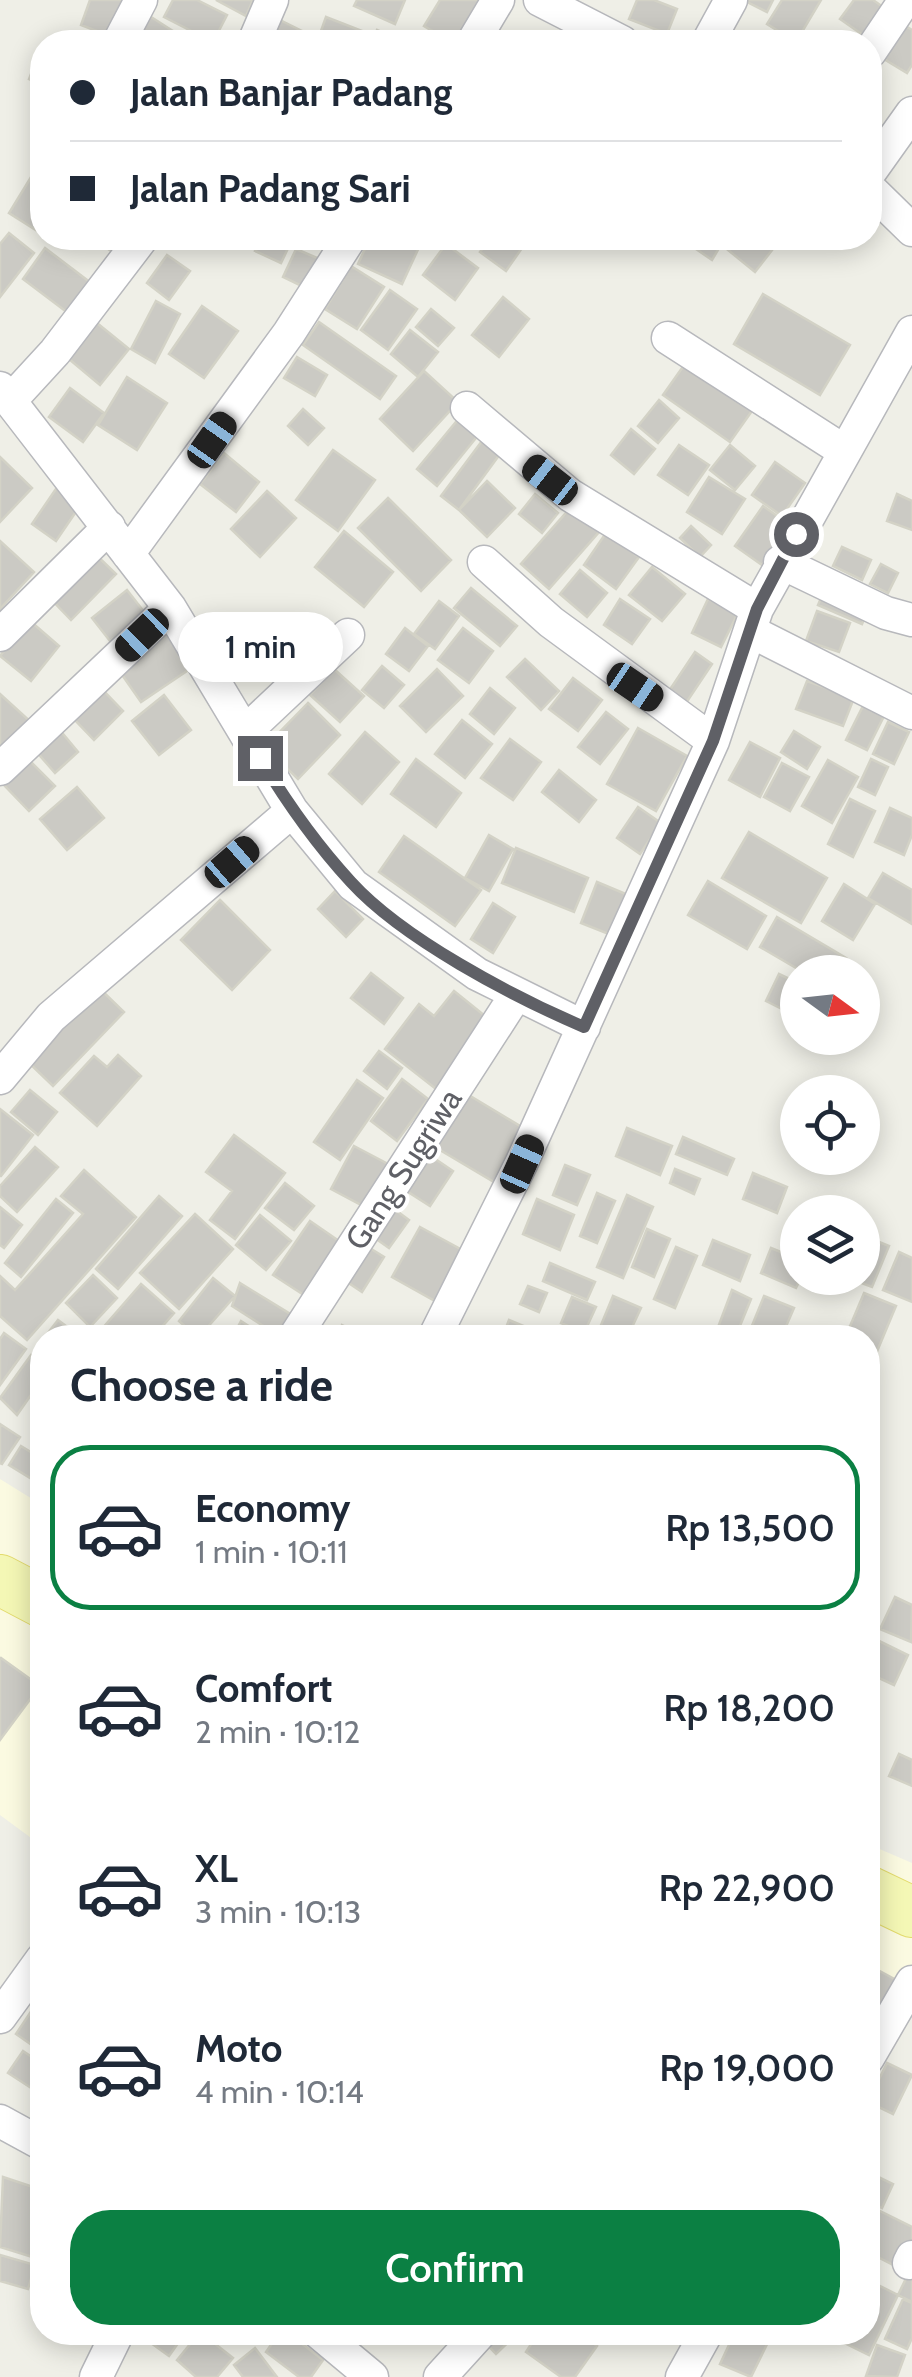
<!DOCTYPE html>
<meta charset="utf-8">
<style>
body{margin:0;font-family:Cabin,sans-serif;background:#f2f2f3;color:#1f2937;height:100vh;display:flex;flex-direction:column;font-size:38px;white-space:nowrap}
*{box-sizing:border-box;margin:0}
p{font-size:32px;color:#747a83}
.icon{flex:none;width:55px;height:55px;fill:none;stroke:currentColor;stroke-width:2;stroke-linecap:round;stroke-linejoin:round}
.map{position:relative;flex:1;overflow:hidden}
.drawer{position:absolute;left:30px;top:1325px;width:850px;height:1020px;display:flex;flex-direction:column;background:#fff;border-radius:40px;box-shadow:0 5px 25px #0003}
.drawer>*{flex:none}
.hud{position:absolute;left:30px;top:30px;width:852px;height:220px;border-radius:40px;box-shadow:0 5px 25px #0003;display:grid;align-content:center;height:220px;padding:0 40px;background:#fff}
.needle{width:65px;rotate:105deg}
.buttons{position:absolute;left:780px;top:955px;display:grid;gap:20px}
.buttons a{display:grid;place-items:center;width:100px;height:100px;border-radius:50%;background:#fff;box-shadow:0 5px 25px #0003;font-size:50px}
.end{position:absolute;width:45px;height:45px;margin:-22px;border:12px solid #5f6066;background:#fff;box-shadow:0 0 0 5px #fff}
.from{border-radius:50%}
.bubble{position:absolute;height:70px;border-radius:35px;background:#fff;box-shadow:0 5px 25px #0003;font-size:32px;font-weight:600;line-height:70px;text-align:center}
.car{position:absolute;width:30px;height:60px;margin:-30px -15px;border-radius:12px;box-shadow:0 0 8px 2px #0007;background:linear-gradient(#222 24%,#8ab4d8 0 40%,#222 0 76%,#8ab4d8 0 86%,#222 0)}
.hud b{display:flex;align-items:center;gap:35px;height:95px;font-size:38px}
.hud b+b{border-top:2px solid #e0e1e3}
.hud i{width:25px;height:25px;background:#1f2937}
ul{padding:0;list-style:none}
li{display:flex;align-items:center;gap:30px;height:165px;margin:0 20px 15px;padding:0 20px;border:5px solid transparent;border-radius:40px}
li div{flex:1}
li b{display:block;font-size:38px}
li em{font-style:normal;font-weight:600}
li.selected{border-color:#0b8043}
li>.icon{width:90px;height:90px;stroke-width:1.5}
h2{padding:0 40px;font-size:45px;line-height:120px}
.button{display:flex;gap:20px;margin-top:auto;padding:20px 40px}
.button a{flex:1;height:115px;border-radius:40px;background:#0b8043;color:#fff;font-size:40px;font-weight:600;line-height:115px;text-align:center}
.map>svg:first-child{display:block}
.commercial{fill:#fbfae1}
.building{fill:#cbcac4;stroke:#d3d2c6;stroke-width:2.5}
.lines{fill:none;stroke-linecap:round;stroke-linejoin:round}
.minor-casing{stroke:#b7b8bc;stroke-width:35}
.primary-casing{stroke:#e3db6d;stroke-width:52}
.minor{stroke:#fff;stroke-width:32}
.primary{stroke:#f4f7b5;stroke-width:50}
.route{stroke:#5f6066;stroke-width:12}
.labels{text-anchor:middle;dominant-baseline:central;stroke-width:8;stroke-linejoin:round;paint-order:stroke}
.street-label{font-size:32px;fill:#5f6066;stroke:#fff}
</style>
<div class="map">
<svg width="912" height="2377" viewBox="0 0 912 2377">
<rect width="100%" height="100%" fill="#efefe7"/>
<path class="commercial" d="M0 1479 42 1505V1846L0 1815Z
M868 1844 912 1863V1999L868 1982Z"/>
<path class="building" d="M90 0H127L115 38 81 25Z
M173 0H197L227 15 213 42 164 17Z
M216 0H253L246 16Z
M357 0H405L395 24 354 6Z
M440 0H478L485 5 462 42H451L424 26Z
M637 0H654L677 9 667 34 629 19Z
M743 0H773L767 12Z
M782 0H821L796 42 767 24Z
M854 0H873L893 14 873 42 840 19Z
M148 15 190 42H146L135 35Z
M326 17 362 31 358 42H317Z
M276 18 314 37 311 42H264Z
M894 19 912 30V65L907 73 874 53Z
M377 30 399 40 398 42H371Z
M40 51 42 52V85L29 79Z
M36 169 42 174V234L9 213Z
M9 233 34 253 0 297V244Z
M91 238H131L119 256Z
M261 238 292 240 281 263 255 251Z
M370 238H409L421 243 402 284 358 264Z
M490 238H529L506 271 480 252Z
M680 238H725L712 260Z
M737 238H767L776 245 755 272 728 250Z
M446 244 478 268 455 300 423 275Z
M45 248 95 286 72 316 23 279Z
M296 249 322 260 308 289 283 277Z
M167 255 190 271 169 300 147 283Z
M351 266 384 287 357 329 325 309Z
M390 290 417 309 388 350 361 330Z
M763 294 850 345 820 395 734 344Z
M503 297 529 319 499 357 472 335Z
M156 301 180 314 155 363 131 349Z
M202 306 238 331 204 378 169 354Z
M431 309 454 328 438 346 416 327Z
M92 319 129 349 100 385 63 354Z
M319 322 396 376 380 399 303 345Z
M410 330 438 352 418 377 391 354Z
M297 357 327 375 315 396 284 378Z
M687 361 754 408 730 442 663 395Z
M424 371 458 402 413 451 380 419Z
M127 377 167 403 137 450 98 425Z
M70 388 104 413 83 442 49 417Z
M659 400 679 418 658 443 638 426Z
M303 409 324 428 308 445 288 426Z
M460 417 480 433 437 486 417 469Z
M631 429 655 449 634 474 611 455Z
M482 441 500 454 459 510 441 496Z
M679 445 709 465 688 495 658 475Z
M730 445 755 466 735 490 710 470Z
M333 450 375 480 338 531 296 500Z
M224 453 259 482 236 512 200 484Z
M0 457 32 488 0 522Z
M775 462 805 483 782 516 752 495Z
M709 477 745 499 722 534 687 512Z
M487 481 515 508 487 537 459 510Z
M60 483 84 500 56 541 32 524Z
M267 491 296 518 260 557 231 529Z
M535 494 558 513 542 533 519 514Z
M897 494 912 501V530L887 521Z
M388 498 451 560 421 591 358 528Z
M763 506 790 525 762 565 735 546Z
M571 507 599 532 549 589 521 564Z
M691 526 711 545 700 557 680 538Z
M344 531 393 572 364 607 315 567Z
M606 533 639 557 616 589 584 565Z
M0 541 34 572 0 609Z
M842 547 871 560 862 580 833 566Z
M90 549 116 574 71 620 46 594Z
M881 564 898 573 888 593 870 584Z
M652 567 685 594 662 621 629 595Z
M580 570 607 593 587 617 560 594Z
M471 588 517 626 500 646 454 608Z
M127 590 145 613 110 641 92 618Z
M824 591 868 610 862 624 818 605Z
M620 599 650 619 632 644 604 625Z
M708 599 738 613 721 647 692 633Z
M439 601 459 616 435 649 414 634Z
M817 611 850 623 839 652 806 641Z
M29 620 59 646 31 681 0 656Z
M405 628 428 646 409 671 386 654Z
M463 628 493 651 469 683 438 660Z
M167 635 190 669 141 702 118 669Z
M695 652 712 664 686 703 669 691Z
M525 659 559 691 541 710 507 677Z
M382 666 404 685 384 708 362 690Z
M334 669 364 696 340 722 310 695Z
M437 669 463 696 426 732 400 706Z
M573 678 602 700 578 731 549 709Z
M807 681 854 698 843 726 796 709Z
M101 688 123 711 94 740 72 717Z
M490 688 515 708 494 734 470 714Z
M0 694 32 723 0 758Z
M164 695 191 730 159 755 132 721Z
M308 703 340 735 298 779 265 747Z
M863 706 884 716 867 750 846 740Z
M606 712 628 729 600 764 578 747Z
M462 720 492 744 465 778 435 754Z
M888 722 909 732 894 764 873 754Z
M638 728 687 756 656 811 607 784Z
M59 729 78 752 55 773 35 750Z
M794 731 820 747 807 769 781 752Z
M365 732 399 762 362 804 329 774Z
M510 739 541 762 513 800 481 778Z
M750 742 780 758 760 797 729 780Z
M28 759 55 786 29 811 3 784Z
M416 759 461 793 436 827 391 794Z
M871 759 888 767 875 795 858 787Z
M828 760 858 777 832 823 802 806Z
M782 763 809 777 790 811 764 797Z
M559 770 596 800 579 822 542 792Z
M77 787 104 818 67 850 40 819Z
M850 799 875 811 853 857 828 844Z
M638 807 661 823 640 854 617 838Z
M890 808 912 818V835L904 855 875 842Z
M749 832 827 878 801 923 722 878Z
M489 835 513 849 489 891 465 878Z
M404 836 481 890 455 926 379 872Z
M516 848 588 878 574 912 502 883Z
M883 873 912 890V924L868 898Z
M708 881 766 916 747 949 688 915Z
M597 882 628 895 611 935 581 923Z
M844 884 875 904 853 940 822 921Z
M335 891 363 919 346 937 318 909Z
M220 900 270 950 232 990 181 940Z
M493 903 515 917 493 953 471 939Z
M777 917 846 958 837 972H803L760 947Z
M371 973 403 998 384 1024 351 998Z
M779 974 798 983V1017L766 1001Z
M97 986 124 1012 53 1086 27 1061Z
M454 991 490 1020 436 1089 385 1049 419 1004 434 1016Z
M379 1051 402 1068 387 1089 364 1071Z
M118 1055 141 1076 97 1126 60 1093 94 1056 107 1067Z
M402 1079 428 1099 397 1141 371 1121Z
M357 1080 383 1098 340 1160 314 1142Z
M30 1090 57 1112 38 1135 11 1112Z
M462 1091 530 1132 499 1185 430 1144Z
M0 1109 33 1135 1 1176H0Z
M627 1128 672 1146 660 1175 616 1156Z
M234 1135 285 1173 235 1239 210 1220 232 1191 206 1172Z
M683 1137 734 1159 727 1175 676 1154Z
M354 1146 388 1164 365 1207 331 1189Z
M35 1147 58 1167 17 1212 0 1196V1186Z
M425 1152 453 1171 430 1206 402 1188Z
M565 1165 590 1175 577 1205 553 1195Z
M675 1169 700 1179 694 1194 670 1183Z
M84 1170 136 1217 27 1340 0 1316V1276L15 1290 83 1214 61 1196Z
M753 1173 787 1187 777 1213 743 1199Z
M285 1183 314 1206 294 1230 265 1208Z
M597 1193 615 1201 597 1243 580 1236Z
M627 1195 653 1207 623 1278 597 1267Z
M159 1196 182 1216 118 1289 96 1269Z
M56 1199 73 1213 21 1277 5 1263Z
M537 1199 574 1215 560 1250 523 1234Z
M386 1203 409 1220 389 1248 365 1231Z
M0 1207 22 1225 4 1248 0 1245Z
M195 1214 233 1249 179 1309 140 1273Z
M260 1215 291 1241 266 1270 236 1245Z
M310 1221 342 1243 307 1297 273 1275Z
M420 1227 464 1251 435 1301 392 1277Z
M647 1229 670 1239 654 1277 632 1267Z
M862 1235 889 1246 872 1287 848 1278H862Z
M713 1240 750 1255 740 1281 703 1265Z
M360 1242 384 1257 362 1292 338 1276Z
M676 1247 697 1256 675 1308 654 1299Z
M771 1248 798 1259 801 1278 796 1288 761 1273Z
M899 1252 912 1258V1302L883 1290Z
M550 1263 595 1282 587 1300 543 1281Z
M93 1275 117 1298 90 1327 66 1303Z
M213 1278 235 1296 198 1338 179 1321Z
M240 1283 292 1315 279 1336 232 1306Z
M141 1284 174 1313 152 1338H109L101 1330Z
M528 1286 547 1293 539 1312 520 1304Z
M732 1290 751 1299 735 1338H714Z
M864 1293 896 1306 868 1373V1338H845Z
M613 1296 641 1308 628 1336 601 1325Z
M764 1296 794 1308 781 1338H747Z
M572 1297 596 1307 584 1333 561 1323Z
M58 1320 78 1335 76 1338H44Z
M509 1320 533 1330 530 1338H502Z
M241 1321 267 1338H232Z
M342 1325 368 1338H336Z
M4 1333 26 1349 0 1385V1339Z
M31 1355 42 1363V1379L17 1415 0 1398Z
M0 1424 20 1437 2 1464 0 1463Z
M21 1446 42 1459 40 1484 9 1465Z
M895 1597 912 1605 911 1642 880 1629Z
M877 1640 908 1655 894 1685 868 1673Z
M1 1658 40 1686 0 1740V1659Z
M899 1754 912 1760V1786L889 1776Z
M876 1969 898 1981 868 2041V1986Z
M34 2007 42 2013V2052L16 2034Z
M23 2051 42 2064V2095L8 2073Z
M887 2063 912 2075 893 2114 868 2102Z
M868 2172 893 2184 882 2208 868 2201Z
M3 2177 42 2190V2260L0 2247Z
M868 2205 912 2227V2257L905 2271 868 2252Z
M0 2255 35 2265 28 2289 0 2281Z
M912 2266V2302L898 2295Z
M868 2280 898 2295 869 2355 828 2335 868 2332Z
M903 2299 912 2303V2338L907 2349 885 2339Z
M148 2332H186L169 2356 144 2338Z
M200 2332 233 2358 217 2377H196L177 2360Z
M280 2332H287L323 2360 311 2377H299L266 2352Z
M482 2332H519L496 2354 479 2336Z
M539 2332H578L597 2346 575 2377H561L526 2352Z
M735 2332H773L751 2377 720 2364Z
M877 2345 905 2355 897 2377 866 2376Z
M255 2348 277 2377H243L234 2365Z"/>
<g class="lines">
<defs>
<path id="minor" d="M540 0 622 42
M119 42 141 0
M254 42 272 0
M473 42 498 0
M708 42 731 0
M870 52 905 0
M870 172 912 113
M870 189 912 230
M668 338 844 451
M0 388 170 608 292 811 353 885 477 974 584 1027
M10 401 55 352 142 238
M467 408 570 495 757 609
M128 554 289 333 350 238
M484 562 551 622 713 741
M780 562 886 613 912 620
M750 631 912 713
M0 635 109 527
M245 732 348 635
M0 769 170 608
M0 1078 51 1017 292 811
M294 1338 512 1001
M434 1338 521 1164 713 741 757 609 912 332
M0 2017 42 1959
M868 2058 912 1982
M0 2121 42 2144
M909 2263 912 2257
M318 2332 372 2377
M96 2377 118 2332
M440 2377 481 2332
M682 2377 707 2332"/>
<path id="primary" d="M0 1580 42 1602
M868 1891 912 1912"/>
</defs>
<use href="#minor" class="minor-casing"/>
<use href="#primary" class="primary-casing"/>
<use href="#minor" class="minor"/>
<use href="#primary" class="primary"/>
</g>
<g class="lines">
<path class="route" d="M260 758C287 803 316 844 351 882 403 939 512 996 584 1027L713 741 757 609 796 534"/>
</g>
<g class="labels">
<g class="street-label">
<text transform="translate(403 1169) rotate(-57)">Gang Sugriwa</text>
</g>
</g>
</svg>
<div class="buttons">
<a><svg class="needle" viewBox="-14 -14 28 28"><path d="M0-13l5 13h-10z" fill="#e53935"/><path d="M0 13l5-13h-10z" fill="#747a83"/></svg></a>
<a><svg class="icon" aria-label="locate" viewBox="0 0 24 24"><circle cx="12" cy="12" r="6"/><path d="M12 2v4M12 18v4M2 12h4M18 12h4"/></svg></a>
<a><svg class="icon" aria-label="layers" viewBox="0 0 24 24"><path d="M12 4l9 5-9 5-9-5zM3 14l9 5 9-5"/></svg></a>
</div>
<i class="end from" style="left:796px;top:534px"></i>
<i class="end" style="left:260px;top:758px"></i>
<div class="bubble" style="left:178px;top:612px;width:165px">1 min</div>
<i class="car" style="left:212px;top:440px;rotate:35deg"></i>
<i class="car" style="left:550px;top:480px;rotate:308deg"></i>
<i class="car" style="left:142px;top:635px;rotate:226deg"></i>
<i class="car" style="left:635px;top:687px;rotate:124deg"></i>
<i class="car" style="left:232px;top:862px;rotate:49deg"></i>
<i class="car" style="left:522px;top:1164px;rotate:24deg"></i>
<div class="hud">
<b><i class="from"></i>Jalan Banjar Padang</b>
<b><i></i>Jalan Padang Sari</b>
</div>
<section class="drawer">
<h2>Choose a ride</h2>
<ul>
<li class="selected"><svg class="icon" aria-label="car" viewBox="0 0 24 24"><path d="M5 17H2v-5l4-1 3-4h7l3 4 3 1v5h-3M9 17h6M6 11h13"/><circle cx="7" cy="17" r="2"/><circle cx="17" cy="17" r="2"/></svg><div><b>Economy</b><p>1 min · 10:11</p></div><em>Rp 13,500</em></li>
<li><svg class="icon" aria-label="car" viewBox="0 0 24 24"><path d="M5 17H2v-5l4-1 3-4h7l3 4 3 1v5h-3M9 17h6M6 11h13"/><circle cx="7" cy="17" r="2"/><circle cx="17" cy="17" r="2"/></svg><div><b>Comfort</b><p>2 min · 10:12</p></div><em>Rp 18,200</em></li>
<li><svg class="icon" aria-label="car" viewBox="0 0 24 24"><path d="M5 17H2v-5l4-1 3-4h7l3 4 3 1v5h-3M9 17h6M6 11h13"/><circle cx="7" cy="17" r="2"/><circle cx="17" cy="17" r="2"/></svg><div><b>XL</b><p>3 min · 10:13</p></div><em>Rp 22,900</em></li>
<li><svg class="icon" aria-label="car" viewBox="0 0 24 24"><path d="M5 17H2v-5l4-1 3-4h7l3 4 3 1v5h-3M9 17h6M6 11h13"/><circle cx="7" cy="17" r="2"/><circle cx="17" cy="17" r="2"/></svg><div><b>Moto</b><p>4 min · 10:14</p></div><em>Rp 19,000</em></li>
</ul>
<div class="button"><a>Confirm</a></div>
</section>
</div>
